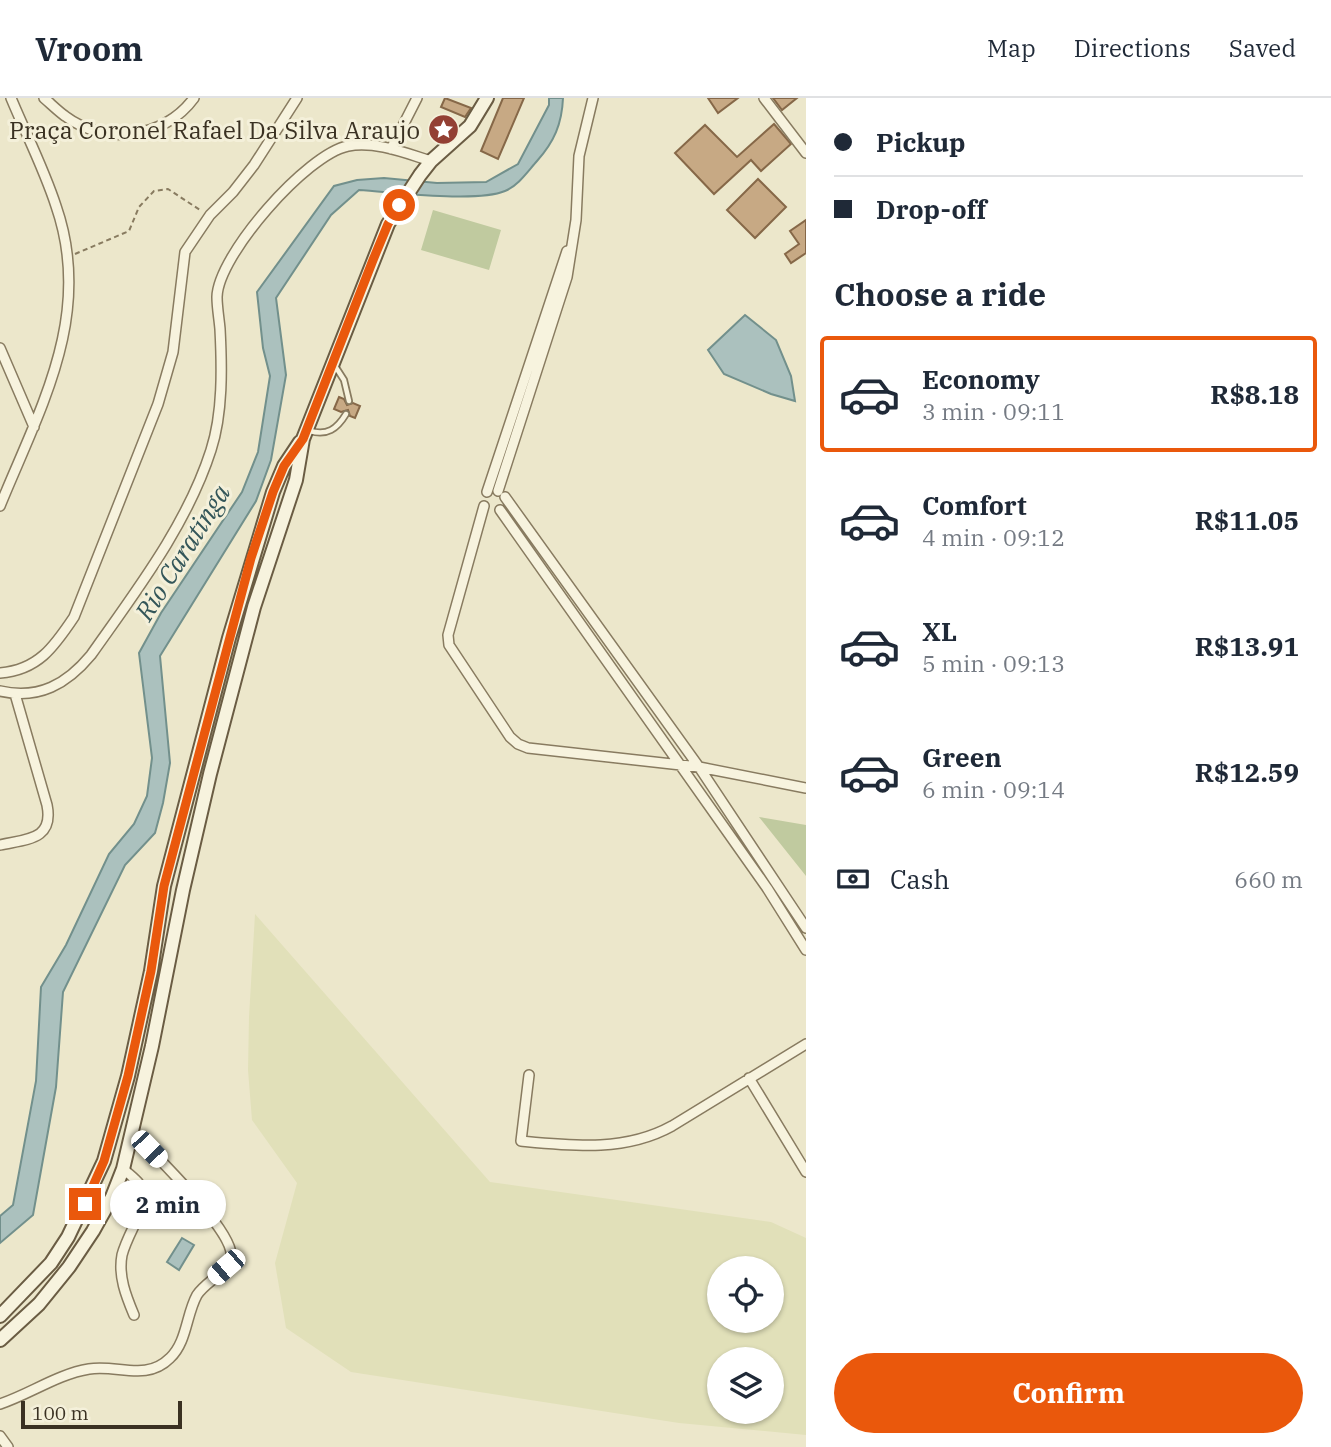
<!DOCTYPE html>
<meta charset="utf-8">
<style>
body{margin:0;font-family:"IBM Plex Serif",serif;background:#f2f2f3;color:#1f2937;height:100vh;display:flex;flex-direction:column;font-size:26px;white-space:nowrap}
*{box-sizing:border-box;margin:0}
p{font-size:23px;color:#747a83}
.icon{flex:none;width:38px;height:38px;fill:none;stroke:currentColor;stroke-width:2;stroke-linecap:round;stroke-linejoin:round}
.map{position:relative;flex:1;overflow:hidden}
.sheet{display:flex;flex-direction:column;background:#fff;width:525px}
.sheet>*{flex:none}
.guide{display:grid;align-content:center;height:154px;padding:0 28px;background:#fff}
.tools{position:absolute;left:707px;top:1158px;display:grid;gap:14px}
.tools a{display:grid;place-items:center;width:77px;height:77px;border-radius:50%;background:#fff;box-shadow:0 2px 5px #0004;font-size:35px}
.scale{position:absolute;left:21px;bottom:18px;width:161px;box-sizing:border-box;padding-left:7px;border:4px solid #3a3122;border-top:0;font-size:19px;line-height:24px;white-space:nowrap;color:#3a3122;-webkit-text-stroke:5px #f4f0da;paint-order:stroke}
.end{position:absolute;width:32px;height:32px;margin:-16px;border:9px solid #ea580c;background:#fff;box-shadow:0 0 0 4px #fff}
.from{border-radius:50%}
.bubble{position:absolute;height:49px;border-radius:24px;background:#fff;box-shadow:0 2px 5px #0004;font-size:23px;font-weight:700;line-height:49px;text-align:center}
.car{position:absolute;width:21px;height:42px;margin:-21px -10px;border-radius:9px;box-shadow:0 0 5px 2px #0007;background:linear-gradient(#fff 24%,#345 0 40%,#fff 0 76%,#345 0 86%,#fff 0)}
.guide b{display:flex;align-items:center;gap:24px;height:66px;font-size:26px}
.guide b+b{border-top:2px solid #e0e1e3}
.guide i{width:18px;height:18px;background:#1f2937}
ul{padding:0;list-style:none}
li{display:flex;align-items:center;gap:21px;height:116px;margin:0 14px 10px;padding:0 14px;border:4px solid transparent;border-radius:7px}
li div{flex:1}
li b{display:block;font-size:26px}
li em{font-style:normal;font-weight:700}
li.on{border-color:#ea580c}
li>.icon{width:63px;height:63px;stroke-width:1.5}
h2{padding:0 28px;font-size:32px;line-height:84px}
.pay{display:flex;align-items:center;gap:18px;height:77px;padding:0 28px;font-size:26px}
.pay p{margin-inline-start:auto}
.button{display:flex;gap:14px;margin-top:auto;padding:14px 28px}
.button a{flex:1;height:80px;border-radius:42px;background:#ea580c;color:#fff;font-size:28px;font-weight:700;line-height:80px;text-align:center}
header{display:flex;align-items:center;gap:42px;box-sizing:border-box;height:98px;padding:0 35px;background:#fff;border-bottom:2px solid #e0e1e3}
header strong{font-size:33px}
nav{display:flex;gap:38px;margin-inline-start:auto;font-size:24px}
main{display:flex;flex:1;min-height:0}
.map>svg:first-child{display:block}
.farmland{fill:#e1e0b9;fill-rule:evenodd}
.green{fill:#c0ca9f}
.water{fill:#abc1be;stroke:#72908c;stroke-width:2}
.building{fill:#c7a984;stroke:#866848;stroke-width:2}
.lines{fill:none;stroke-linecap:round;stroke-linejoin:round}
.service-casing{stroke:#887b60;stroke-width:8}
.minor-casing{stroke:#887b60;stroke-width:12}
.secondary-casing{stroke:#6a5c43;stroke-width:16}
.path{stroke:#887b60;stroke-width:2;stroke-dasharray:5 3.5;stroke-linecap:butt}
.service{stroke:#f7f3de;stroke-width:4.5}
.minor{stroke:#f7f3de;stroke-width:9}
.secondary{stroke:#f7f3de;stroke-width:12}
.route{stroke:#ea580c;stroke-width:9}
.labels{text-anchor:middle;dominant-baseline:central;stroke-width:6;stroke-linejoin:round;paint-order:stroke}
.poi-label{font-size:24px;fill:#3a3122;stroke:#f4f0da;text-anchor:end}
.water-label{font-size:26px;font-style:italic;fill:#335659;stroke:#f4f0da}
</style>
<header>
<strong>Vroom</strong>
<nav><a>Map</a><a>Directions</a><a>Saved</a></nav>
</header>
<main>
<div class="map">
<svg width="806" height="1349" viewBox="0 0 806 1349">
<rect width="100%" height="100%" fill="#ece7cb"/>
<path class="farmland" d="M255 816 490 1084 771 1124 806 1140V1337L679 1325 351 1274 286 1230 275 1165 297 1085 252 1022 248 972 249 919ZM719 1171H772V1223H719ZM719 1262H772V1314H719Z"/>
<path class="green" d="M433 112 501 132 489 172 421 152Z
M759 719 806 727V778Z"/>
<path class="water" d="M549 0H563C562 26 554 44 537 63 528 73 518 88 505 93 476 105 394 94 359 92L331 117 276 200 286 277 271 362 256 403 160 558 170 665 163 705 155 735 125 767 63 894 56 989 33 1117 0 1145V1118L13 1107 36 983 41 889 66 847 109 756 134 726 147 698 152 660 139 555 161 515 242 394 258 354 270 278 263 250 257 194 334 88 357 82 384 80 437 85 486 84 518 66 549 7Z
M745 217 776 242 791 278 795 303 771 296 724 276 708 252Z
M182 1140 194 1147 179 1172 167 1164Z"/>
<path class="building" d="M445 0 471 10 465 19 441 9Z
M503 0H524L498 61 481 53Z
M708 0H738L718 15Z
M773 0H797L782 12Z
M774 26 791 46 761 73 751 62 714 96 675 55 705 27 737 59Z
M758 81 786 109 755 140 727 112Z
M806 122V155L791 165 785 156 799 146 790 133Z
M339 299 344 301 347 307 353 305 360 308 355 320 350 318 348 312 341 314 334 311Z
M130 1094 137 1097 138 1100 130 1120 122 1118Z"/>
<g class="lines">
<defs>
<path id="service" d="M335 268 344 282 349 303
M310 333C327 338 337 331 346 316"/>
<path id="minor" d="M44 0C51 6 58 13 65 18 105 48 164 41 194 0
M764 0 806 55
M391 51 417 0
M0 250 34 329
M498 393 567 179 576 122 579 58 593 0
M487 394 567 153
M505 399 699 669 806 830
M0 408C40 310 94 217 56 108 44 71 26 36 11 0
M484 408 448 537 449 547 510 639 518 646 528 650 699 669 806 690
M500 412 767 790 806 852
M0 575C38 572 54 549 74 519L158 306 173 254 185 154 210 117 233 94 254 67 297 0
M0 593C39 602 67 586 91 557 136 493 187 427 211 352 223 315 222 269 220 231 219 220 217 209 217 199 218 157 307 56 348 48 376 43 405 55 431 63
M0 747C27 741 54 742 47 707L15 596
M529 977 521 1043C573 1048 625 1054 672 1028L806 946
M749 980 806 1074
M123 1071C133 1079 143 1086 145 1100 140 1120 127 1138 122 1157 118 1178 126 1198 134 1217
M0 1306C30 1296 58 1276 89 1271 117 1266 146 1284 170 1260 187 1244 186 1217 197 1197 206 1183 228 1175 231 1158 234 1133 152 1054 133 1034
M0 1338 8 1349"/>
<path id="secondary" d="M0 1218 51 1165 68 1139 104 1063 128 978 151 873 164 788 229 540 273 394 284 368 300 344
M0 1242 39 1206 69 1169 93 1133 112 1099 123 1071 152 948 183 792 210 676 254 509 296 382 303 341 388 126 420 77 431 63 470 28 487 0"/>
</defs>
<use href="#service" class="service-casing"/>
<use href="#minor" class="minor-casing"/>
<use href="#secondary" class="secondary-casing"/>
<path class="path" d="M75 156 129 133 139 109 154 93 168 91 200 112"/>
<use href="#service" class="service"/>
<use href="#minor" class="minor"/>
<use href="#secondary" class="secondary"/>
</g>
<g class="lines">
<path class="route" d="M85 1106 104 1063 128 978 151 873 164 788 251 460 273 394 284 368 303 341 373 162 388 126 399 107"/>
</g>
<defs>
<symbol id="sight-disc" viewBox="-11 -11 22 22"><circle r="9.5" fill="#934034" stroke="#f4f0da"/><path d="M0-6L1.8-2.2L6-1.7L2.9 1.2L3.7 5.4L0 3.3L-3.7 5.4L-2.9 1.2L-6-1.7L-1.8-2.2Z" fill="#fff"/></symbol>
</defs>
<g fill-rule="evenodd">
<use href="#sight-disc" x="426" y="14" width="35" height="35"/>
</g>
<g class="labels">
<g class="poi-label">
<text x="420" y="32">Praça Coronel Rafael Da Silva Araujo</text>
</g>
<g class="water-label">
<text transform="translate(182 454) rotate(-58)">Rio Caratinga</text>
</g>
</g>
</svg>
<div class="tools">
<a><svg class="icon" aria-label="locate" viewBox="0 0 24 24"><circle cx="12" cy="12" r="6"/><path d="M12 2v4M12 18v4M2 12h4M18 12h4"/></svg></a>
<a><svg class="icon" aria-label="layers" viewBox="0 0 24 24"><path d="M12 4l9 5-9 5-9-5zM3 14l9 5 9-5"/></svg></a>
</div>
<div class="scale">100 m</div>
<i class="end from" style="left:399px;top:107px"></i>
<i class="end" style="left:85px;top:1106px"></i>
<div class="bubble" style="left:110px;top:1082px;width:116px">2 min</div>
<i class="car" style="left:149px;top:1051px;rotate:136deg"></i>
<i class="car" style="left:226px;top:1169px;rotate:229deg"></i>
</div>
<section class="sheet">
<div class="guide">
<b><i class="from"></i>Pickup</b>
<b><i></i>Drop-off</b>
</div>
<h2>Choose a ride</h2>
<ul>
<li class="on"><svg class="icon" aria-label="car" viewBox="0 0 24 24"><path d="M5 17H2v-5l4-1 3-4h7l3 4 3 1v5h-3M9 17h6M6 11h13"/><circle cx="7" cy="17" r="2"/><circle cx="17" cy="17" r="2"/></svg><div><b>Economy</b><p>3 min · 09:11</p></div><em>R$8.18</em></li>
<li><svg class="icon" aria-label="car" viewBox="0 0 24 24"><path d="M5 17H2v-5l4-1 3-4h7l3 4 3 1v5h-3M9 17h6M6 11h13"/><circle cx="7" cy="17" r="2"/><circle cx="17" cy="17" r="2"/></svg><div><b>Comfort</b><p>4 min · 09:12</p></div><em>R$11.05</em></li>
<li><svg class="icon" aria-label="car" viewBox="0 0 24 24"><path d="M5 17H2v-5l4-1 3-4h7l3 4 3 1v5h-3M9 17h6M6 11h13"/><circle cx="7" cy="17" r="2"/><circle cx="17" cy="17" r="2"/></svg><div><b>XL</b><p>5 min · 09:13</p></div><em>R$13.91</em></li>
<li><svg class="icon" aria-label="car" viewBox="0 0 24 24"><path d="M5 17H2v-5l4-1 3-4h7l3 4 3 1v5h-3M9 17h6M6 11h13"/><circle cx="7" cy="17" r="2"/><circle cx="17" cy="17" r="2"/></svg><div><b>Green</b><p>6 min · 09:14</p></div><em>R$12.59</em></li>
</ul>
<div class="pay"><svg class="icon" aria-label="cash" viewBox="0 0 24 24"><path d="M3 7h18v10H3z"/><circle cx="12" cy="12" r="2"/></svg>Cash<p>660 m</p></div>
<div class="button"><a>Confirm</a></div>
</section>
</main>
